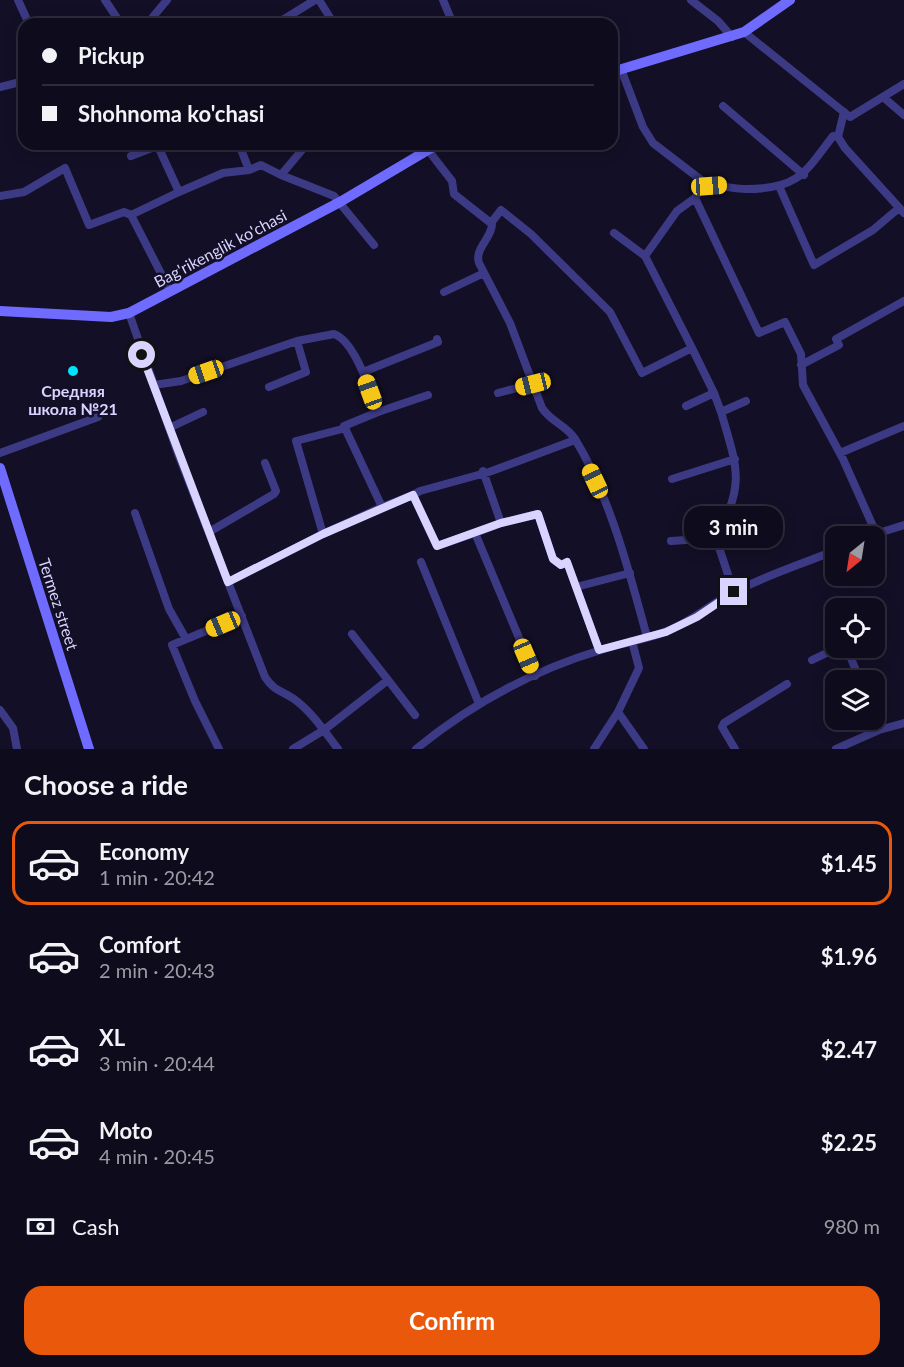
<!DOCTYPE html>
<meta charset="utf-8">
<style>
body{margin:0;font-family:Lato,sans-serif;background:#171425;color:#f1f3f6;height:100vh;display:flex;flex-direction:column;font-size:22px;white-space:nowrap}
*{box-sizing:border-box;margin:0}
p{font-size:20px;color:#9b9ba3}
.icon{flex:none;width:33px;height:33px;fill:none;stroke:currentColor;stroke-width:2;stroke-linecap:round;stroke-linejoin:round}
.map{position:relative;height:749px;overflow:hidden}
.drawer{display:flex;flex-direction:column;background:#0e0b1c;flex:1}
.drawer>*{flex:none}
.guide{position:absolute;left:18px;top:18px;width:600px;height:132px;border-radius:18px;box-shadow:0 3px 15px #0003,0 0 0 2px #2e2b3b;display:grid;align-content:center;height:132px;padding:0 24px;background:#0e0b1c}
.needle{width:39px;rotate:210deg}
.fabs{position:absolute;left:825px;top:526px;display:grid;gap:12px}
.fabs a{display:grid;place-items:center;width:60px;height:60px;border-radius:12px;background:#0e0b1c;box-shadow:0 3px 15px #0003,0 0 0 2px #2e2b3b;font-size:30px}
.end{position:absolute;width:27px;height:27px;margin:-14px;border:8px solid #d9d4ff;background:#111;box-shadow:0 0 0 3px #111}
.from{border-radius:50%}
.bubble{position:absolute;height:42px;border-radius:18px;background:#0e0b1c;box-shadow:0 3px 15px #0003,0 0 0 2px #2e2b3b;font-size:20px;font-weight:700;line-height:42px;text-align:center}
.car{position:absolute;width:18px;height:36px;margin:-18px -9px;border-radius:8px;box-shadow:0 0 4px 2px #0007;background:linear-gradient(#f5c518 24%,#345 0 40%,#f5c518 0 76%,#345 0 86%,#f5c518 0)}
.guide b{display:flex;align-items:center;gap:21px;height:57px;font-size:22px}
.guide b+b{border-top:2px solid #2e2b3b}
.guide i{width:15px;height:15px;background:#f1f3f6}
ul{padding:0;list-style:none}
li{display:flex;align-items:center;gap:18px;height:84px;margin:0 12px 9px;padding:0 12px;border:3px solid transparent;border-radius:18px}
li div{flex:1}
li b{display:block;font-size:22px}
li em{font-style:normal;font-weight:700}
li.active{border-color:#ea580c}
li>.icon{width:54px;height:54px;stroke-width:1.5}
h2{padding:0 24px;font-size:27px;line-height:72px}
.pay{display:flex;align-items:center;gap:15px;height:66px;padding:0 24px;font-size:22px}
.pay p{margin-inline-start:auto}
.action{display:flex;gap:12px;margin-top:auto;padding:12px 24px}
.action a{flex:1;height:69px;border-radius:18px;background:#ea580c;color:#fff;font-size:24px;font-weight:700;line-height:69px;text-align:center}
.map>svg:first-child{display:block}
.lines{fill:none;stroke-linecap:round;stroke-linejoin:round}
.minor{stroke:#3d3a85;stroke-width:8}
.secondary{stroke:#6f6bff;stroke-width:10}
.route{stroke:#d9d4ff;stroke-width:8}
.poi-dot{fill:#00e5ff;stroke:#130f26;stroke-width:2}
.labels{text-anchor:middle;dominant-baseline:central;stroke-width:5;stroke-linejoin:round;paint-order:stroke}
.street-label{font-size:16px;fill:#d9d4ff;stroke:#130f26}
.poi-label{font-size:16px;font-weight:bold;fill:#d9d4ff;stroke:#130f26}
</style>
<div class="map">
<svg width="904" height="749" viewBox="0 0 904 749">
<rect width="100%" height="100%" fill="#130f26"/>
<g class="lines">
<path class="minor" d="M18 0 29 24
M105 0 121 24
M319 0 334 24
M443 0 453 24
M691 0 718 21 732 37
M147 24 167 0
M276 24 315 0
M744 32 850 117 904 84
M621 69 643 127 653 143 709 186C722 185 733 189 746 189 798 189 804 174 833 136L838 137
M0 87 24 81
M883 97 904 115
M723 106 804 175
M844 112 838 137 845 148 904 213
M157 144 179 192 223 173 249 170
M239 144 249 170 261 165 281 175
M307 144 281 175 334 196 374 245
M428 150 452 181 454 194 492 224C492 238 474 249 479 263L510 323 542 408C551 422 566 425 575 439 609 494 630 574 647 637
M131 156 157 146
M703 184 695 198 759 333 785 322 801 354 803 385 843 459 876 533
M779 186 814 265 873 230 899 208
M0 196 24 192 65 168 89 225 124 212 131 215
M491 223 501 210 531 234 610 312 642 373 692 348 714 393
M614 233 645 256 692 348
M645 256 677 211 695 198
M170 291 131 215 179 192
M444 292 484 273
M129 313 177 451 265 677C275 692 281 690 294 699 312 712 325 732 338 749
M801 365 839 345 836 339 904 301
M363 372 438 342 437 339
M154 385 181 381 297 341
M269 387 306 372 297 341 334 334C355 341 371 393 378 412L344 426 382 507 323 534
M498 393 533 384
M686 406 714 393 721 412
M378 412 428 395
M169 428 203 412
M0 453 98 417
M840 453 904 426
M672 479 735 459
M413 495 420 491 489 472 575 440
M382 507 413 495 437 546 475 533 535 676
M135 513 169 609 186 639
M501 523 538 514 553 559 561 565 567 562 599 650
M209 532 274 494 276 491 265 463
M475 533 501 523 483 471
M866 537 904 525
M671 541 716 538
M421 562 479 704
M228 582 323 534 296 441 346 428
M576 587 630 573
M734 593 716 538C746 484 737 467 721 412L746 401
M632 641 639 668 618 712 644 749
M847 648 860 681
M812 660 837 648
M388 680 415 715
M0 710 13 728 17 749
M874 718 879 730
M219 749 195 701 172 645 242 616
M293 749 324 730 388 680 352 634
M416 749C470 705 534 670 601 650 622 643 646 640 667 631 691 622 708 606 730 594 764 576 800 565 836 550
M594 749 618 712
M735 749 722 727 724 723 787 684
M836 749 879 730 904 723"/>
<path class="secondary" d="M612 72 744 32 790 0
M0 311 111 317 129 313 340 202 438 144
M0 468 89 749"/>
</g>
<g class="lines">
<path class="route" d="M142 355 228 582 323 534 413 495 437 546 501 523 538 514 553 559 561 565 567 562 599 650 666 632 697 617 734 592"/>
</g>
<circle class="poi-dot" cx="73" cy="371" r="6"/>
<g class="labels">
<g class="street-label">
<text transform="translate(220 248) rotate(-28)">Bag'rikenglik ko'chasi</text>
<text transform="translate(59 604) rotate(72)">Termez street</text>
</g>
<g class="poi-label">
<text x="73" y="390">Средняя<tspan x="73" dy="18">школа №21</tspan></text>
</g>
</g>
</svg>
<div class="fabs">
<a><svg class="needle" viewBox="-14 -14 28 28"><path d="M0-13l5 13h-10z" fill="#e53935"/><path d="M0 13l5-13h-10z" fill="#9b9ba3"/></svg></a>
<a><svg class="icon" aria-label="locate" viewBox="0 0 24 24"><circle cx="12" cy="12" r="6"/><path d="M12 2v4M12 18v4M2 12h4M18 12h4"/></svg></a>
<a><svg class="icon" aria-label="layers" viewBox="0 0 24 24"><path d="M12 4l9 5-9 5-9-5zM3 14l9 5 9-5"/></svg></a>
</div>
<i class="end from" style="left:142px;top:355px"></i>
<i class="end" style="left:734px;top:592px"></i>
<div class="bubble" style="left:684px;top:506px;width:99px">3 min</div>
<i class="car" style="left:709px;top:186px;rotate:86deg"></i>
<i class="car" style="left:206px;top:372px;rotate:251deg"></i>
<i class="car" style="left:533px;top:384px;rotate:256deg"></i>
<i class="car" style="left:370px;top:392px;rotate:340deg"></i>
<i class="car" style="left:595px;top:481px;rotate:335deg"></i>
<i class="car" style="left:223px;top:624px;rotate:247deg"></i>
<i class="car" style="left:526px;top:656px;rotate:157deg"></i>
<div class="guide">
<b><i class="from"></i>Pickup</b>
<b><i></i>Shohnoma ko'chasi</b>
</div>
</div>
<section class="drawer">
<h2>Choose a ride</h2>
<ul>
<li class="active"><svg class="icon" aria-label="car" viewBox="0 0 24 24"><path d="M5 17H2v-5l4-1 3-4h7l3 4 3 1v5h-3M9 17h6M6 11h13"/><circle cx="7" cy="17" r="2"/><circle cx="17" cy="17" r="2"/></svg><div><b>Economy</b><p>1 min · 20:42</p></div><em>$1.45</em></li>
<li><svg class="icon" aria-label="car" viewBox="0 0 24 24"><path d="M5 17H2v-5l4-1 3-4h7l3 4 3 1v5h-3M9 17h6M6 11h13"/><circle cx="7" cy="17" r="2"/><circle cx="17" cy="17" r="2"/></svg><div><b>Comfort</b><p>2 min · 20:43</p></div><em>$1.96</em></li>
<li><svg class="icon" aria-label="car" viewBox="0 0 24 24"><path d="M5 17H2v-5l4-1 3-4h7l3 4 3 1v5h-3M9 17h6M6 11h13"/><circle cx="7" cy="17" r="2"/><circle cx="17" cy="17" r="2"/></svg><div><b>XL</b><p>3 min · 20:44</p></div><em>$2.47</em></li>
<li><svg class="icon" aria-label="car" viewBox="0 0 24 24"><path d="M5 17H2v-5l4-1 3-4h7l3 4 3 1v5h-3M9 17h6M6 11h13"/><circle cx="7" cy="17" r="2"/><circle cx="17" cy="17" r="2"/></svg><div><b>Moto</b><p>4 min · 20:45</p></div><em>$2.25</em></li>
</ul>
<div class="pay"><svg class="icon" aria-label="cash" viewBox="0 0 24 24"><path d="M3 7h18v10H3z"/><circle cx="12" cy="12" r="2"/></svg>Cash<p>980 m</p></div>
<div class="action"><a>Confirm</a></div>
</section>
